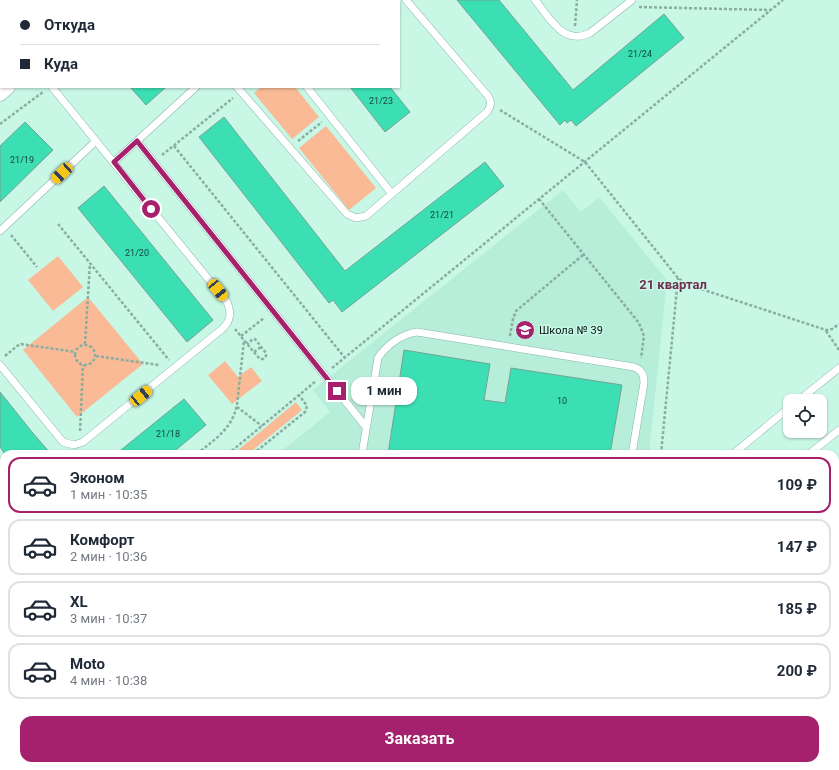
<!DOCTYPE html>
<html lang="ru">
<meta charset="utf-8">
<style>
body{margin:0;font-family:Roboto,sans-serif;background:#f6f6f7;color:#1f2937;height:100vh;display:flex;flex-direction:column;font-size:15px;white-space:nowrap}
*{box-sizing:border-box;margin:0}
p{font-size:13px;color:#747a83}
.icon{flex:none;width:22px;height:22px;fill:none;stroke:currentColor;stroke-width:2;stroke-linecap:round;stroke-linejoin:round}
.map{position:relative;flex:1;overflow:hidden}
.drawer{position:absolute;left:0px;top:450px;width:839px;height:320px;display:flex;flex-direction:column;background:#fff;border-radius:12px 12px 0 0;box-shadow:0 1px 3px #0004}
.drawer>*{flex:none}
.hud{position:absolute;left:0px;top:0px;width:400px;height:88px;box-shadow:0 1px 3px #0004;display:grid;align-content:center;height:88px;padding:0 20px;background:#fff}
.tools{position:absolute;left:783px;top:394px;display:grid;gap:8px}
.tools a{display:grid;place-items:center;width:44px;height:44px;border-radius:8px;background:#fff;box-shadow:0 1px 3px #0004;font-size:20px}
.end{position:absolute;width:18px;height:18px;margin:-9px;border:5px solid #a5216d;background:#fff;box-shadow:0 0 0 2px #fff}
.from{border-radius:50%}
.bubble{position:absolute;height:28px;border-radius:12px;background:#fff;box-shadow:0 1px 3px #0004;font-size:13px;font-weight:700;line-height:28px;text-align:center}
.car{position:absolute;width:12px;height:24px;margin:-12px -6px;border-radius:5px;box-shadow:0 0 3px 1px #0007;background:linear-gradient(#f5c518 24%,#345 0 40%,#f5c518 0 76%,#345 0 86%,#f5c518 0)}
.hud b{display:flex;align-items:center;gap:14px;height:38px;font-size:15px}
.hud b+b{border-top:1px solid #e0e1e3}
.hud i{width:10px;height:10px;background:#1f2937}
ul{padding:7px 0 0;list-style:none}
li{display:flex;align-items:center;gap:12px;height:56px;margin:0 8px 6px;padding:0 12px;border:2px solid #e0e1e3;border-radius:12px}
li div{flex:1}
li b{display:block;font-size:15px}
li em{font-style:normal;font-weight:700}
li.active{border-color:#a5216d}
li>.icon{width:36px;height:36px;stroke-width:1.5}
.cta{display:flex;gap:8px;margin-top:auto;padding:8px 20px}
.cta a{flex:1;height:46px;border-radius:12px;background:#a5216d;color:#fff;font-size:16px;font-weight:700;line-height:46px;text-align:center}
.map>svg:first-child{display:block}
.built{fill:#b6eeda}
.green{fill:#f9ba95}
.building{fill:#3cdeb4;stroke:#76a293}
.lines{fill:none;stroke-linecap:round;stroke-linejoin:round}
.service-casing{stroke:#89b6a6;stroke-width:8}
.minor-casing{stroke:#89b6a6;stroke-width:15}
.tertiary-casing{stroke:#89b6a6;stroke-width:19}
.secondary-casing{stroke:#89b6a6;stroke-width:21}
.path{stroke:#89aea0;stroke-width:2.5;stroke-dasharray:3 2;stroke-linecap:butt}
.service{stroke:#fff;stroke-width:7}
.minor{stroke:#fff;stroke-width:14}
.tertiary{stroke:#fff;stroke-width:18}
.secondary{stroke:#ece8ff;stroke-width:20}
.route{stroke:#a5216d;stroke-width:5}
.labels{text-anchor:middle;dominant-baseline:central;stroke-width:3;stroke-linejoin:round;paint-order:stroke}
.number-label{font-size:9px;fill:#134839}
.poi-label{font-size:11px;fill:#051610;stroke:#c8f7e6;text-anchor:start}
.quarter-label{font-size:13px;font-weight:bold;fill:#702f50;stroke:#c8f7e6}
</style>
<div class="map">
<svg width="839" height="770" viewBox="0 0 839 770">
<rect width="100%" height="100%" fill="#c8f7e6"/>
<path class="built" d="M563 190 581 212 599 197 667 280 649 454H278L330 412 313 390Z
M0 526 4 531V591L0 594Z
M162 766H389L384 770H166Z"/>
<path class="green" d="M261 87H295L319 117 292 139 254 93Z
M326 126 376 188 349 210 299 148Z
M58 256 83 287 53 311 28 280Z
M88 297 143 364 77 417 23 350Z
M225 361 238 377 251 367 262 381 232 404 208 375Z
M296 402 302 410 248 454H240L237 451Z
M249 766H301L296 770H252Z"/>
<path class="building" d="M201 0H260L200 1Z
M457 0H499L573 90 664 14 684 38 576 126 571 120 567 123 565 120 560 125Z
M130 87H166L146 105Z
M350 87H390L410 112 385 132Z
M224 117 345 271 485 162 504 186 342 312 333 300 329 303 199 137Z
M25 122 53 150 0 202V146Z
M104 186 213 320 187 342 78 208Z
M404 350 490 364 484 400 505 403 511 368 622 385 610 454H436L418 451V454H388Z
M0 392 32 432 51 454H5L0 447Z
M184 399 206 425 171 454H116Z
M839 732V770H793L798 766H835V735Z
M4 736V766H23L18 770H0V740Z
M482 766H497L500 770H477Z
M589 766H647L642 770H584Z"/>
<g class="lines">
<defs>
<path id="service" d="M535 0C550 18 563 46 590 33L632 0
M291 1 292 0
M237 87 347 214 356 218 366 216 487 112C491 106 492 102 488 96L406 0
M307 87 392 194
M137 141 366 427
M114 162 196 87
M0 231 96 141
M0 365 63 442 74 445 83 442 222 329C231 321 232 313 227 302L52 87
M798 401 839 368
M362 454 378 358C386 345 402 334 417 332L634 367C642 370 644 375 644 383L632 454
M733 454 790 407
M809 454 839 430
M0 509 4 514
M0 619 4 613
M528 766 533 770
M422 770 427 766
M539 770 545 766"/>
<path id="minor" d="M111 1 112 0
M0 94 8 87"/>
<path id="tertiary" d="M835 687 839 684
M733 770 738 766"/>
<path id="secondary" d="M34 1 36 0
M0 29 1 28"/>
</defs>
<use href="#service" class="service-casing"/>
<use href="#minor" class="minor-casing"/>
<use href="#tertiary" class="tertiary-casing"/>
<use href="#secondary" class="secondary-casing"/>
<path class="path" d="M154 1 155 0
M357 1 359 0
M639 7 770 10
M575 26 577 0
M500 110 585 162 678 278 686 284 826 330 832 329 839 324
M0 124 43 92
M298 141 322 122
M174 146 345 358
M162 155 233 98
M539 199 639 323 644 336 641 358
M58 224 169 360
M11 235 37 267
M235 329C243 339 251 349 260 359H263L266 356V353L255 339H253L247 344
M826 331 839 350
M241 336 264 318
M510 336 513 319 516 311 583 255
M85 344 90 263
M75 355a10 10 0 1 1 20 0a10 10 0 1 1-20 0Z
M254 352 261 347
M5 356 17 346 21 344 75 352
M96 356 159 365
M332 368 783 0
M237 407 262 426
M80 431 83 365
M232 451 234 454
M197 454C215 439 232 429 237 405L244 340
M228 454 316 381
M253 454 305 412 307 406 299 395
M661 454 678 278
M835 614 839 589
M835 651 839 648
M133 766 136 770
M58 770 63 766
M686 770 691 766"/>
<use href="#service" class="service"/>
<use href="#minor" class="minor"/>
<use href="#tertiary" class="tertiary"/>
<use href="#secondary" class="secondary"/>
</g>
<g class="lines">
<path class="route" d="M151 209 114 162 137 141 337 391"/>
</g>
<defs>
<symbol id="school-disc" viewBox="-11 -11 22 22"><circle r="9.5" fill="#a5216d" stroke="#c8f7e6"/><path d="M0-5L7-2L0 1L-7-2ZM-4 1L0 2.5L4 1V4Q0 6-4 4Z" fill="#fff"/></symbol>
</defs>
<g fill-rule="evenodd">
<use href="#school-disc" x="514" y="319" width="22" height="22"/>
</g>
<g class="labels">
<g class="number-label">
<text x="640" y="54">21/24</text>
<text x="381" y="101">21/23</text>
<text x="22" y="160">21/19</text>
<text x="442" y="215">21/21</text>
<text x="137" y="253">21/20</text>
<text x="562" y="401">10</text>
<text x="168" y="434">21/18</text>
</g>
<g class="poi-label">
<text x="539" y="330">Школа № 39</text>
</g>
<g class="quarter-label">
<text x="673" y="284">21 квартал</text>
</g>
</g>
</svg>
<div class="tools">
<a><svg class="icon" aria-label="locate" viewBox="0 0 24 24"><circle cx="12" cy="12" r="6"/><path d="M12 2v4M12 18v4M2 12h4M18 12h4"/></svg></a>
</div>
<i class="end from" style="left:151px;top:209px"></i>
<i class="end" style="left:337px;top:391px"></i>
<div class="bubble" style="left:351px;top:377px;width:66px">1 мин</div>
<i class="car" style="left:62px;top:173px;rotate:227deg"></i>
<i class="car" style="left:218px;top:290px;rotate:141deg"></i>
<i class="car" style="left:141px;top:396px;rotate:51deg"></i>
<div class="hud">
<b><i class="from"></i>Откуда</b>
<b><i></i>Куда</b>
</div>
<section class="drawer">
<ul>
<li class="active"><svg class="icon" aria-label="car" viewBox="0 0 24 24"><path d="M5 17H2v-5l4-1 3-4h7l3 4 3 1v5h-3M9 17h6M6 11h13"/><circle cx="7" cy="17" r="2"/><circle cx="17" cy="17" r="2"/></svg><div><b>Эконом</b><p>1 мин · 10:35</p></div><em>109 ₽</em></li>
<li><svg class="icon" aria-label="car" viewBox="0 0 24 24"><path d="M5 17H2v-5l4-1 3-4h7l3 4 3 1v5h-3M9 17h6M6 11h13"/><circle cx="7" cy="17" r="2"/><circle cx="17" cy="17" r="2"/></svg><div><b>Комфорт</b><p>2 мин · 10:36</p></div><em>147 ₽</em></li>
<li><svg class="icon" aria-label="car" viewBox="0 0 24 24"><path d="M5 17H2v-5l4-1 3-4h7l3 4 3 1v5h-3M9 17h6M6 11h13"/><circle cx="7" cy="17" r="2"/><circle cx="17" cy="17" r="2"/></svg><div><b>XL</b><p>3 мин · 10:37</p></div><em>185 ₽</em></li>
<li><svg class="icon" aria-label="car" viewBox="0 0 24 24"><path d="M5 17H2v-5l4-1 3-4h7l3 4 3 1v5h-3M9 17h6M6 11h13"/><circle cx="7" cy="17" r="2"/><circle cx="17" cy="17" r="2"/></svg><div><b>Moto</b><p>4 мин · 10:38</p></div><em>200 ₽</em></li>
</ul>
<div class="cta"><a>Заказать</a></div>
</section>
</div>
